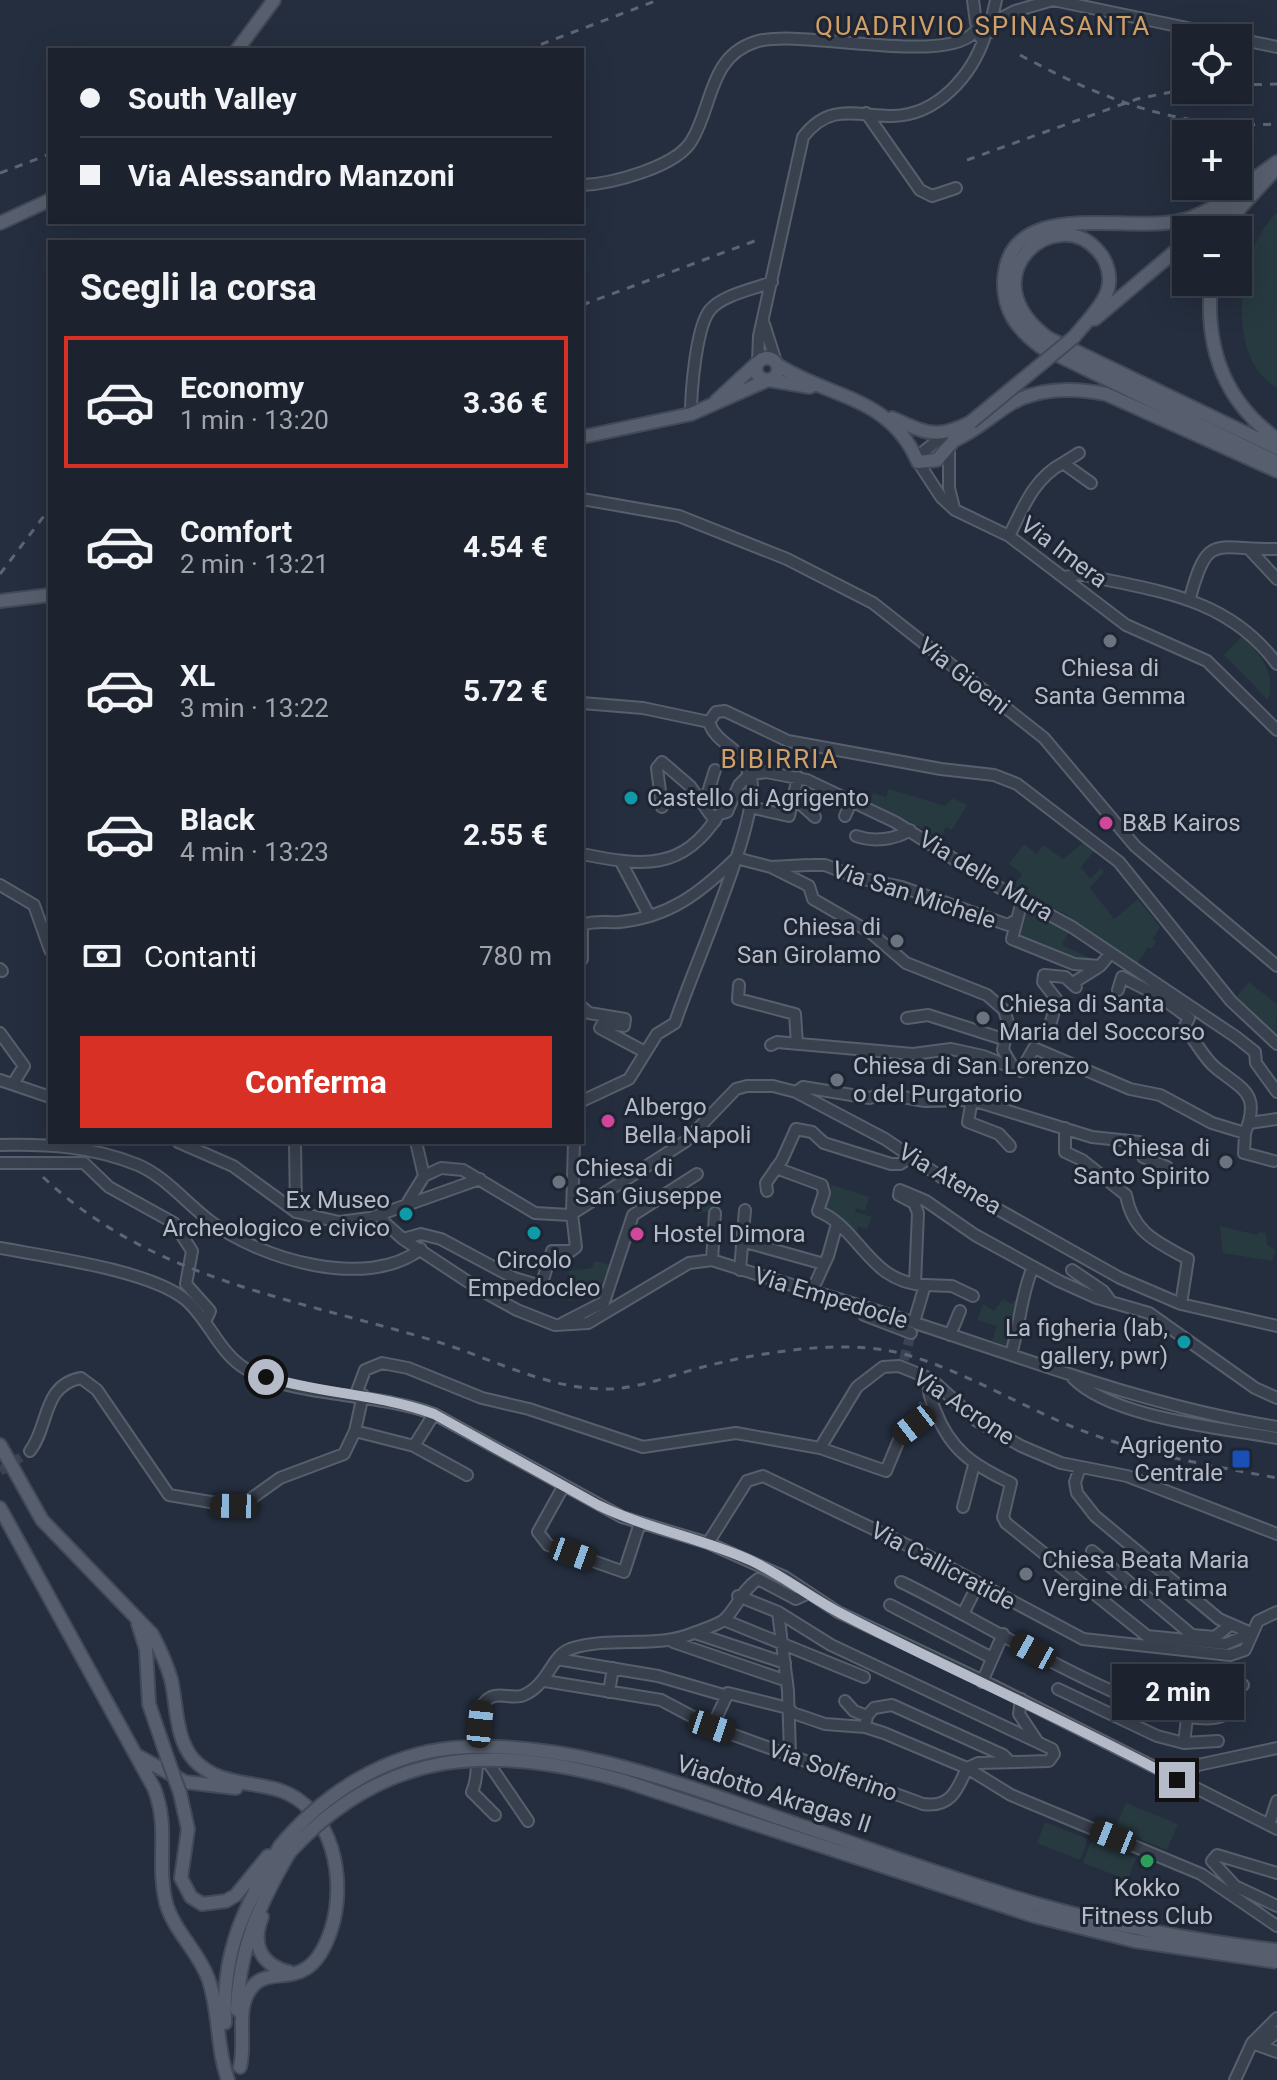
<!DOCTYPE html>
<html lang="it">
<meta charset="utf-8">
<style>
body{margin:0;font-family:Roboto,sans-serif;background:#252a36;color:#f1f3f6;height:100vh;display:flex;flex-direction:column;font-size:30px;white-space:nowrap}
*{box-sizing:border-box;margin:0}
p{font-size:26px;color:#a0a4aa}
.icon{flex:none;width:44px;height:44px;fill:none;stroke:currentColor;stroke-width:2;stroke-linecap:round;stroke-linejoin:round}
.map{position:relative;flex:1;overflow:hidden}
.side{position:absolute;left:48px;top:240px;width:536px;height:904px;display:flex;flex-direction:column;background:#1c222e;border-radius:0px;box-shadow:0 8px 32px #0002,0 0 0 2px #3a3f4a}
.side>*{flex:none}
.hud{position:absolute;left:48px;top:48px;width:536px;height:176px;border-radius:0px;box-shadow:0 8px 32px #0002,0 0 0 2px #3a3f4a;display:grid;align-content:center;height:176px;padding:0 32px;background:#1c222e}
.controls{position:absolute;left:1172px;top:24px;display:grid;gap:16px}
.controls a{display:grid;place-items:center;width:80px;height:80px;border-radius:0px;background:#1c222e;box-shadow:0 8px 32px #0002,0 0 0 2px #3a3f4a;font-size:40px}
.end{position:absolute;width:36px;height:36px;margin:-18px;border:10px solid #b6bbc9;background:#111;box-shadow:0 0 0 4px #111}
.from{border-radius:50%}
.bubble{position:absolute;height:56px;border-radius:0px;background:#1c222e;box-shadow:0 8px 32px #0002,0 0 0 2px #3a3f4a;font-size:26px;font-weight:700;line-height:56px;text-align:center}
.car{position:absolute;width:24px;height:48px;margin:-24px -12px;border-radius:10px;box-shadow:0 0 6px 2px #0007;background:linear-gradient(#222 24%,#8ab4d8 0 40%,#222 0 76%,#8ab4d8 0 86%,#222 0)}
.hud b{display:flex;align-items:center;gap:28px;height:76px;font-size:30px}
.hud b+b{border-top:2px solid #3a3f4a}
.hud i{width:20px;height:20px;background:#f1f3f6}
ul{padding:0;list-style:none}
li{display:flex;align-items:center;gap:24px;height:132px;margin:0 16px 12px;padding:0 16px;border:4px solid transparent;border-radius:0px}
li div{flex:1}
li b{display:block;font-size:30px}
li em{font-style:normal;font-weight:700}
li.active{border-color:#d93025}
li>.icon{width:72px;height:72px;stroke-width:1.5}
h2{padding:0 32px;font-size:36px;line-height:96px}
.pay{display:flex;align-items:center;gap:20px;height:88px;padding:0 32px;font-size:30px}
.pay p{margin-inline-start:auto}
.cta{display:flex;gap:16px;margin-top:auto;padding:16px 32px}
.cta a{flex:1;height:92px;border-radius:0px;background:#d93025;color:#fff;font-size:32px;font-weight:700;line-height:92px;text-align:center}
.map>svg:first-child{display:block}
.green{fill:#273a3f}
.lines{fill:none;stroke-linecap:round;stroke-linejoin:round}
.minor-tunnel{stroke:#3b4353;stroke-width:10;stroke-dasharray:10 5;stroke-linecap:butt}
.minor-casing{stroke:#575e6c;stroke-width:14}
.major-casing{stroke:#434957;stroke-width:16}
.minor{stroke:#39404e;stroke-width:10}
.major{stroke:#575f6e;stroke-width:12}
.rail{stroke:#5c6475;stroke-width:3;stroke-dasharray:8 8;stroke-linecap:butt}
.major-bridge-casing{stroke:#434957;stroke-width:16;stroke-linecap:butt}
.major-bridge{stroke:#575f6e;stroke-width:12}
.route{stroke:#b6bbc9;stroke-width:10}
.worship-dot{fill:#6b7280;stroke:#1e2533;stroke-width:3}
.culture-dot{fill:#0f9aa8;stroke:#1e2533;stroke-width:3}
.hotel-dot{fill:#d1479c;stroke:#1e2533;stroke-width:3}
.transit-dot{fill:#1a4fb4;stroke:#1e2533;stroke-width:3}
.leisure-dot{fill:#2e9e5b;stroke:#1e2533;stroke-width:3}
.labels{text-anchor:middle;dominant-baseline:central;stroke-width:6;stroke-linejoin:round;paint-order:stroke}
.street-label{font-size:24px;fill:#b6bbc9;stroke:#1e2533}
.poi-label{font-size:24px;fill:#b6bbc9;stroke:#1e2533;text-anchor:start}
.neighbourhood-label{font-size:26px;letter-spacing:2px;fill:#d19f68;stroke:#1e2533}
</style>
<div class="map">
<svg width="1277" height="2080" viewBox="0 0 1277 2080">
<rect width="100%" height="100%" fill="#252e3e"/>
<path class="green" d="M1277 212V389C1271 384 1264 378 1259 372 1228 332 1242 246 1277 212Z
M1243 635C1259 655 1277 672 1268 700L1224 655Z
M889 789 945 806 952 798 967 805 952 830 946 827 941 838 870 803 873 793 886 797Z
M1085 841 1095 850 1081 867 1090 879 1101 868 1104 872 1090 888 1114 919 1138 899 1160 927 1153 939 1156 942 1151 949 1148 947 1137 964 1064 913 1018 894 1020 889 1014 886 1022 874 1009 864 1024 844 1037 854 1043 845 1063 859Z
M1026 908 1069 931 1062 945 1097 961 1074 960 1017 936Z
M1249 982 1277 1004 1276 1037 1236 997Z
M832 1185 869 1197 865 1211 856 1208 855 1212 872 1217 867 1229 858 1226 856 1235 823 1208Z
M697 1186 704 1191 703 1199 719 1200 718 1211 697 1213 689 1199 692 1188Z
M1220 1226 1257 1235 1259 1232 1266 1233 1267 1245 1276 1250 1272 1261 1223 1253Z
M594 1261 610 1265 601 1284 592 1280 572 1301 568 1300 569 1271 592 1268Z
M1003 1299 1012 1304 1014 1300 1021 1302 1008 1346 992 1341 997 1326 977 1320 983 1304 994 1311Z
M1126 1803 1178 1824 1167 1850 1115 1829Z
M1045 1822 1088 1839 1080 1860 1037 1843Z
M1091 1841 1136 1858 1128 1880 1083 1863Z"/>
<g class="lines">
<path class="minor-tunnel" d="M904 1360 911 1333
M917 1420 924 1403
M0 1471 30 1451"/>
<defs>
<path id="minor" d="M973 0 976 23
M991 22 996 0
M992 23 1015 11 1053 0 1235 38
M978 33V21H991L992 31 980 37
M1238 39 1277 47
M866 113 920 190 932 196 956 188
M582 185C611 184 677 167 692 140 713 105 709 57 755 42 800 27 949 68 976 30
M764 324 776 362
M758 362 759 336 803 137C830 102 856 116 893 116 938 115 972 75 985 36
M691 414C691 391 696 327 710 310 722 295 754 289 772 282
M946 434 923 452 918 462 941 497 955 510 1009 536 1126 625 1207 661 1277 730
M949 448V488L954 508
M1063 463 1079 453
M582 499 679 516 787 559 873 603 1044 738 1135 846 1277 966
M1009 536C1023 508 1034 478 1063 463L1091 483
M1250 550 1277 579
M1065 577 1079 574C1155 591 1227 596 1277 664
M1190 598C1208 531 1215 550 1277 549
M582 703 643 708 709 722
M709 722 716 712 725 711 788 741 941 769 994 775 1017 784 1119 862 1231 1001 1277 1044
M709 722C716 745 744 748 748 772
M753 774 766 772 807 780 895 822 1000 888 1072 927 1236 1037 1255 1052 1256 1063 1277 1092
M795 799 815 817
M704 805 715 770
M662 807 657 768 662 762 690 786 715 821
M750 807 789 816 798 777
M845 816 852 800
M856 836C873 842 895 840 910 830
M582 854C642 866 683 872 719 814L727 812 739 785 747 777
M736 858 771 867 809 886 813 899 870 932 906 963 987 995 1004 1010 1008 1023 1003 1050 1013 1067
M621 862 649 915
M812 865H825L858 878 902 887 1008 925 1016 920
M771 867 808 865
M0 885 34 905 50 950
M1022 901 1012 939 1074 964 1100 966 1110 954
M582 925C595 920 606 923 620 922 669 917 700 893 734 860
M582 927V959
M0 969 2 971
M1073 983 1100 966
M739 985 738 999 795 1014 797 1044
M1118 990 1122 977 1159 996 1189 1018 1184 1028C1196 1040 1203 1058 1216 1068 1243 1090 1261 1093 1245 1133
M582 1007 589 1013 625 1019 624 1026 603 1023 600 1028 645 1052
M907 1018 928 1015 1003 1039
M1051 1022 1057 1000 1043 982 1044 975 1065 977 1076 987
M0 1033 24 1066 13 1084
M771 1045 777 1042 913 1054 951 1049 983 1056 1021 1071 1034 1048 1130 1089 1160 1095 1212 1123 1245 1133 1244 1153 1274 1161
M0 1080 50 1097
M796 1092 803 1087 870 1098 881 1093 925 1101 972 1100 1092 1137 1139 1142 1143 1157 1167 1167
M972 1100 968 1122 999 1134 1010 1146
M582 1101 629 1079 657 1034 675 1023C690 975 762 817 751 778
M1249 1123 1277 1119
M1065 1128V1152L1082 1160 1126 1195C1133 1233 1157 1242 1188 1259L1181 1304
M178 1142 233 1166 296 1212 339 1222 370 1218 480 1179
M295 1142 296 1212
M416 1142 424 1176
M0 1145C49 1144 91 1146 138 1165 166 1177 186 1203 210 1221 260 1259 367 1291 421 1249
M0 1163H84L109 1187 174 1223 192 1251 186 1284 210 1311 205 1322
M776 1168 822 1185 824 1193 818 1211C860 1228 869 1283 925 1285L914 1322
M767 1191 766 1183 782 1160 796 1129 812 1132 824 1143 891 1164H900L911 1157
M408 1202 424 1176 441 1168 463 1170 535 1213 570 1215 686 1141 736 1089 747 1086H773L796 1092 885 1139 944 1179 1120 1278 1181 1304 1277 1326
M380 1214 385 1223 403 1239 479 1289 517 1310 555 1325 588 1323 689 1263 712 1260C779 1282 848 1301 915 1323 1035 1362 1152 1407 1277 1427
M403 1239 421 1234 441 1239 514 1278 541 1286 552 1251H571L576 1247 572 1214 574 1142
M742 1241 824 1264
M0 1248C48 1257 150 1270 186 1300 209 1320 219 1353 246 1369 296 1398 376 1392 434 1414L622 1517 708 1543 785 1577 838 1612 994 1686 1277 1829
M712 1260 715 1213
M740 1270 745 1210
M1072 1270 1103 1291 1109 1299
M915 1284 918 1213 914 1203 899 1195 900 1190 926 1201 975 1235 1059 1281 1097 1298 1149 1313 1255 1388 1277 1398
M925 1285 952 1286 973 1296
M811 1293 828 1256 837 1224
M861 1307 864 1315 911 1333
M563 1323 604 1302 633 1215 697 1174
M950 1335 960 1311
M1011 1354C1020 1325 1021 1294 1033 1267
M1073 1378C1112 1418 1222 1428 1277 1438
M931 1379C926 1390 931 1399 935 1410 950 1450 973 1465 1011 1483L1003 1517 1006 1523 1147 1636 1226 1644 1251 1633
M356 1394 365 1370 382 1363 408 1368 482 1398 529 1409 643 1447 736 1433 820 1448 886 1471 901 1435 917 1420
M355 1431 414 1446 467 1475
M414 1446 434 1414
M820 1448 857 1387 883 1367 899 1366 931 1379 977 1421 1021 1446 1061 1463 1127 1476 1277 1534
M30 1451C49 1427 42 1385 81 1378L97 1390 169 1495 234 1506 245 1503 280 1478 344 1454 355 1431 363 1395
M1080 1468 1075 1482 1077 1493 1095 1516 1219 1619 1251 1633
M563 1487 538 1532 548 1545 624 1572 640 1523
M963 1507 974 1465
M708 1543 747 1481 763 1476 909 1546 1083 1639 1230 1655 1245 1650 1258 1621 1277 1612
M1092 1551 1192 1635 1215 1637 1230 1625
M901 1582C965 1611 1164 1738 1222 1716
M738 1596 778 1612 831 1645 1052 1749 1054 1754 1049 1761 978 1763 967 1768
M890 1605 992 1658
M778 1612 788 1691 790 1754
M964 1612 978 1584
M724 1620 864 1677
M695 1633 785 1663
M673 1642 787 1681
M557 1659 658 1676 727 1696
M545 1681 661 1700 712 1727 923 1804C951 1808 957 1790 967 1768
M982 1682 1003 1634
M1058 1689 1157 1736 1184 1743 1218 1741
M609 1692 613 1668
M1021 1699 1019 1714 1037 1741
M845 1701 854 1711 867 1716 866 1722
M1179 1713 1182 1691 1213 1696 1243 1685
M867 1716 874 1708 892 1705 1003 1755 1009 1761
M712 1727 728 1693 788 1708 793 1713 825 1724 865 1727 884 1733 967 1768 1011 1795 1201 1874 1277 1926
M1184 1743 1187 1718
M483 1755 528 1821
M1177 1780 1198 1765 1277 1748
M495 1815 472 1792C483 1767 471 1720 484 1703 495 1688 511 1701 524 1695 549 1684 551 1656 570 1649 612 1635 656 1650 696 1632 704 1629 717 1625 724 1620 737 1608 741 1591 758 1579L796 1599 809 1593
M1269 1825 1277 1801
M1277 1873 1217 1855 1212 1861 1235 1886 1277 1906
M1252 2043 1277 2052
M1261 2046 1277 2032
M1235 2080 1252 2043 1277 2018"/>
<path id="major" d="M237 50 274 0
M1277 162C1248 182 1217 211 1183 220 1129 235 1008 194 1004 281 1003 311 1017 329 1041 347L1277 462
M0 223 50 200
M1200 230 1238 198
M1226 230 1241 207 1274 171
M1211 282C1205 346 1223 401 1277 439
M1095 319 1186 242
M1074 337C1085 323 1101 308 1107 292 1112 279 1108 262 1099 252 1056 200 966 277 1048 338L1277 448
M756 369a11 11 0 1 1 22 0a11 11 0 1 1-22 0Z
M778 365C831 399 890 396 918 462L937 460 958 436
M769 380 810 387
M716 401 757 363
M892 418C926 433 936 440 971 422
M582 437 691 414 768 380
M953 441C976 431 992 415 1012 403 1041 387 1075 388 1106 394L1277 471
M0 601 50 595
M0 1445 42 1520 152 1634C160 1649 166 1662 171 1679 177 1704 175 1739 194 1760 218 1785 249 1781 279 1790 334 1808 347 1882 331 1930 307 2003 266 1955 247 1995 237 2015 246 2044 240 2067
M0 1508 154 1788C170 1828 156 1863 166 1903 174 1931 198 1951 208 1978 220 2011 216 2047 228 2080
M138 1624 146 1649 149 1704 168 1760
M138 1756 185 1782 236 1788
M180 1793 188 1829 181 1878 191 1897 202 1904 226 1901 236 1895 268 1856
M262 1917C251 1945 261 1965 289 1972
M237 2010C239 1949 259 1905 289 1853
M225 2023C222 1948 244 1909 280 1846"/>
</defs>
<use href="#minor" class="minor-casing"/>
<use href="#major" class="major-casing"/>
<use href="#minor" class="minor"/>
<use href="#major" class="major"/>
<path class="rail" d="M526 50 658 0
M1020 55C1104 100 1180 130 1277 124
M1238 85 1277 84
M967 160 1137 99 1186 89
M0 173 50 154
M582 305 760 239
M0 574 50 508
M43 1177C153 1281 298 1299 438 1342 493 1359 549 1390 608 1389 642 1388 671 1375 703 1367 756 1353 832 1341 885 1350 945 1360 1016 1404 1073 1427 1139 1454 1208 1465 1277 1478"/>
<defs>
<path id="major-bridge" d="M971 422 1074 337
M168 1760 180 1793
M280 1846C323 1794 385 1754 454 1748 577 1738 696 1791 811 1829 887 1855 963 1883 1040 1905 1118 1927 1197 1941 1277 1950
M289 1853C385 1747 493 1744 624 1781L1034 1916 1135 1941 1277 1962"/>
</defs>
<use href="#major-bridge" class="major-bridge-casing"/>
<use href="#major-bridge" class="major-bridge"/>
</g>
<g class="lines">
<path class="route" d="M266 1377C322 1394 380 1394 434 1414L598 1505C647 1529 702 1538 752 1561 783 1576 810 1597 840 1613 952 1671 1067 1720 1177 1780"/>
</g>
<g class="worship-dot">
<circle cx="1110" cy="641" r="8"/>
<circle cx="897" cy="941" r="8"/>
<circle cx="983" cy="1018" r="8"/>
<circle cx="837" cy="1080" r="8"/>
<circle cx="1226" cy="1162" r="8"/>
<circle cx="559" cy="1182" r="8"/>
<circle cx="1026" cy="1574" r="8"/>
</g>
<g class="culture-dot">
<circle cx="631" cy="798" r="8"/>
<circle cx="406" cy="1214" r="8"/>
<circle cx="534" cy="1233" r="8"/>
<circle cx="1184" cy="1342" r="8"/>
</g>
<g class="hotel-dot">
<circle cx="1106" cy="823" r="8"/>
<circle cx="608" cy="1121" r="8"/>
<circle cx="637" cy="1234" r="8"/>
</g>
<rect class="transit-dot" x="1231" y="1449" width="20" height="20" rx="4"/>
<circle class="leisure-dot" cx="1147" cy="1861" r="8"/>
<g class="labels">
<g class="street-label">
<text transform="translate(1064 552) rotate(37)">Via Imera</text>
<text transform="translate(964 676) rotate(38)">Via Gioeni</text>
<text transform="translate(986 876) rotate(31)">Via delle Mura</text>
<text transform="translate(914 895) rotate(18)">Via San Michele</text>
<text transform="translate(950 1179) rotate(31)">Via Atenea</text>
<text transform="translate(831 1298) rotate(17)">Via Empedocle</text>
<text transform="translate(964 1407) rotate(34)">Via Acrone</text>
<text transform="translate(943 1566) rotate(28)">Via Callicratide</text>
<text transform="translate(833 1771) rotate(20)">Via Solferino</text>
<text transform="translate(774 1794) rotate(18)">Viadotto Akragas II</text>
</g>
<g class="poi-label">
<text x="1110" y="668" text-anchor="middle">Chiesa di<tspan x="1110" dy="28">Santa Gemma</tspan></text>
<text x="647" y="798">Castello di Agrigento</text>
<text x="1122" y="823">B&amp;B Kairos</text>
<text x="881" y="927" text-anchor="end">Chiesa di<tspan x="881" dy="28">San Girolamo</tspan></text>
<text x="999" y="1004">Chiesa di Santa<tspan x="999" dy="28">Maria del Soccorso</tspan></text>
<text x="853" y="1066">Chiesa di San Lorenzo<tspan x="853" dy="28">o del Purgatorio</tspan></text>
<text x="624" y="1107">Albergo<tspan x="624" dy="28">Bella Napoli</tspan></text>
<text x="1210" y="1148" text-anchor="end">Chiesa di<tspan x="1210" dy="28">Santo Spirito</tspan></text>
<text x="575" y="1168">Chiesa di<tspan x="575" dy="28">San Giuseppe</tspan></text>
<text x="390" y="1200" text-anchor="end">Ex Museo<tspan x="390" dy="28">Archeologico e civico</tspan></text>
<text x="653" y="1234">Hostel Dimora</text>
<text x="534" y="1260" text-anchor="middle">Circolo<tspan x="534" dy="28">Empedocleo</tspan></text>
<text x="1168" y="1328" text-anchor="end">La figheria (lab,<tspan x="1168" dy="28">gallery, pwr)</tspan></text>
<text x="1223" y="1445" text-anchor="end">Agrigento<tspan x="1223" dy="28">Centrale</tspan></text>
<text x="1042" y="1560">Chiesa Beata Maria<tspan x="1042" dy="28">Vergine di Fatima</tspan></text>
<text x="1147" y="1888" text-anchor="middle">Kokko<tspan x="1147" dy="28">Fitness Club</tspan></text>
</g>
<g class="neighbourhood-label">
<text x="983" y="26">QUADRIVIO SPINASANTA</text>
<text x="780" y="759">BIBIRRIA</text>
</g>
</g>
</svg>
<div class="controls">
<a><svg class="icon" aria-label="locate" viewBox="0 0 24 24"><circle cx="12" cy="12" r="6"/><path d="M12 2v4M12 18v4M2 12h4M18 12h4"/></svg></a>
<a>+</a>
<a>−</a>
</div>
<i class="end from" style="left:266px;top:1377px"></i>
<i class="end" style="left:1177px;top:1780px"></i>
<div class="bubble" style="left:1112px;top:1664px;width:132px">2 min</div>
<i class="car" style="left:914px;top:1425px;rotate:232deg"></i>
<i class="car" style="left:234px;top:1506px;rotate:271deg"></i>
<i class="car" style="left:573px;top:1554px;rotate:110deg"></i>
<i class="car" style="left:1033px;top:1651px;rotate:299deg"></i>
<i class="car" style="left:480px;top:1724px;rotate:6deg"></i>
<i class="car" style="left:712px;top:1727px;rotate:109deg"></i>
<i class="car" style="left:1113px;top:1837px;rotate:292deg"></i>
<div class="hud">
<b><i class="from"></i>South Valley</b>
<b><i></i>Via Alessandro Manzoni</b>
</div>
<section class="side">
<h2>Scegli la corsa</h2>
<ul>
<li class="active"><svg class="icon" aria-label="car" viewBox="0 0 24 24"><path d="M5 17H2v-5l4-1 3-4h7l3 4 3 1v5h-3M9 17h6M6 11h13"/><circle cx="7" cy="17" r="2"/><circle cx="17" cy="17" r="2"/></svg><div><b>Economy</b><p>1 min · 13:20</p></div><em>3.36 €</em></li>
<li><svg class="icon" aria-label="car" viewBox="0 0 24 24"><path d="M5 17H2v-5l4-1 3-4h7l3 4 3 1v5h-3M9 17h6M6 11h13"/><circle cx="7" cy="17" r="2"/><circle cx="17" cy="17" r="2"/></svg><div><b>Comfort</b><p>2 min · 13:21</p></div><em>4.54 €</em></li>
<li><svg class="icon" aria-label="car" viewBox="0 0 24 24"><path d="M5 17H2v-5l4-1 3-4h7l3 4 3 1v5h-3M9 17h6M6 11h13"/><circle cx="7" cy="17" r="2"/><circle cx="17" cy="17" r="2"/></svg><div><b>XL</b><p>3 min · 13:22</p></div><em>5.72 €</em></li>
<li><svg class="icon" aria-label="car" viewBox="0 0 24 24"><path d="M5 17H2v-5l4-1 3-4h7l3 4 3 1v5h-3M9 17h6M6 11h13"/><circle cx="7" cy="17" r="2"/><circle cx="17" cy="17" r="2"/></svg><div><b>Black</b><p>4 min · 13:23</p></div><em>2.55 €</em></li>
</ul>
<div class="pay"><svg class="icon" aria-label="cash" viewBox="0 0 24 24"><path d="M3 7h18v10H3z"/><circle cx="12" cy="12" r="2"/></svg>Contanti<p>780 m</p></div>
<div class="cta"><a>Conferma</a></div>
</section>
</div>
